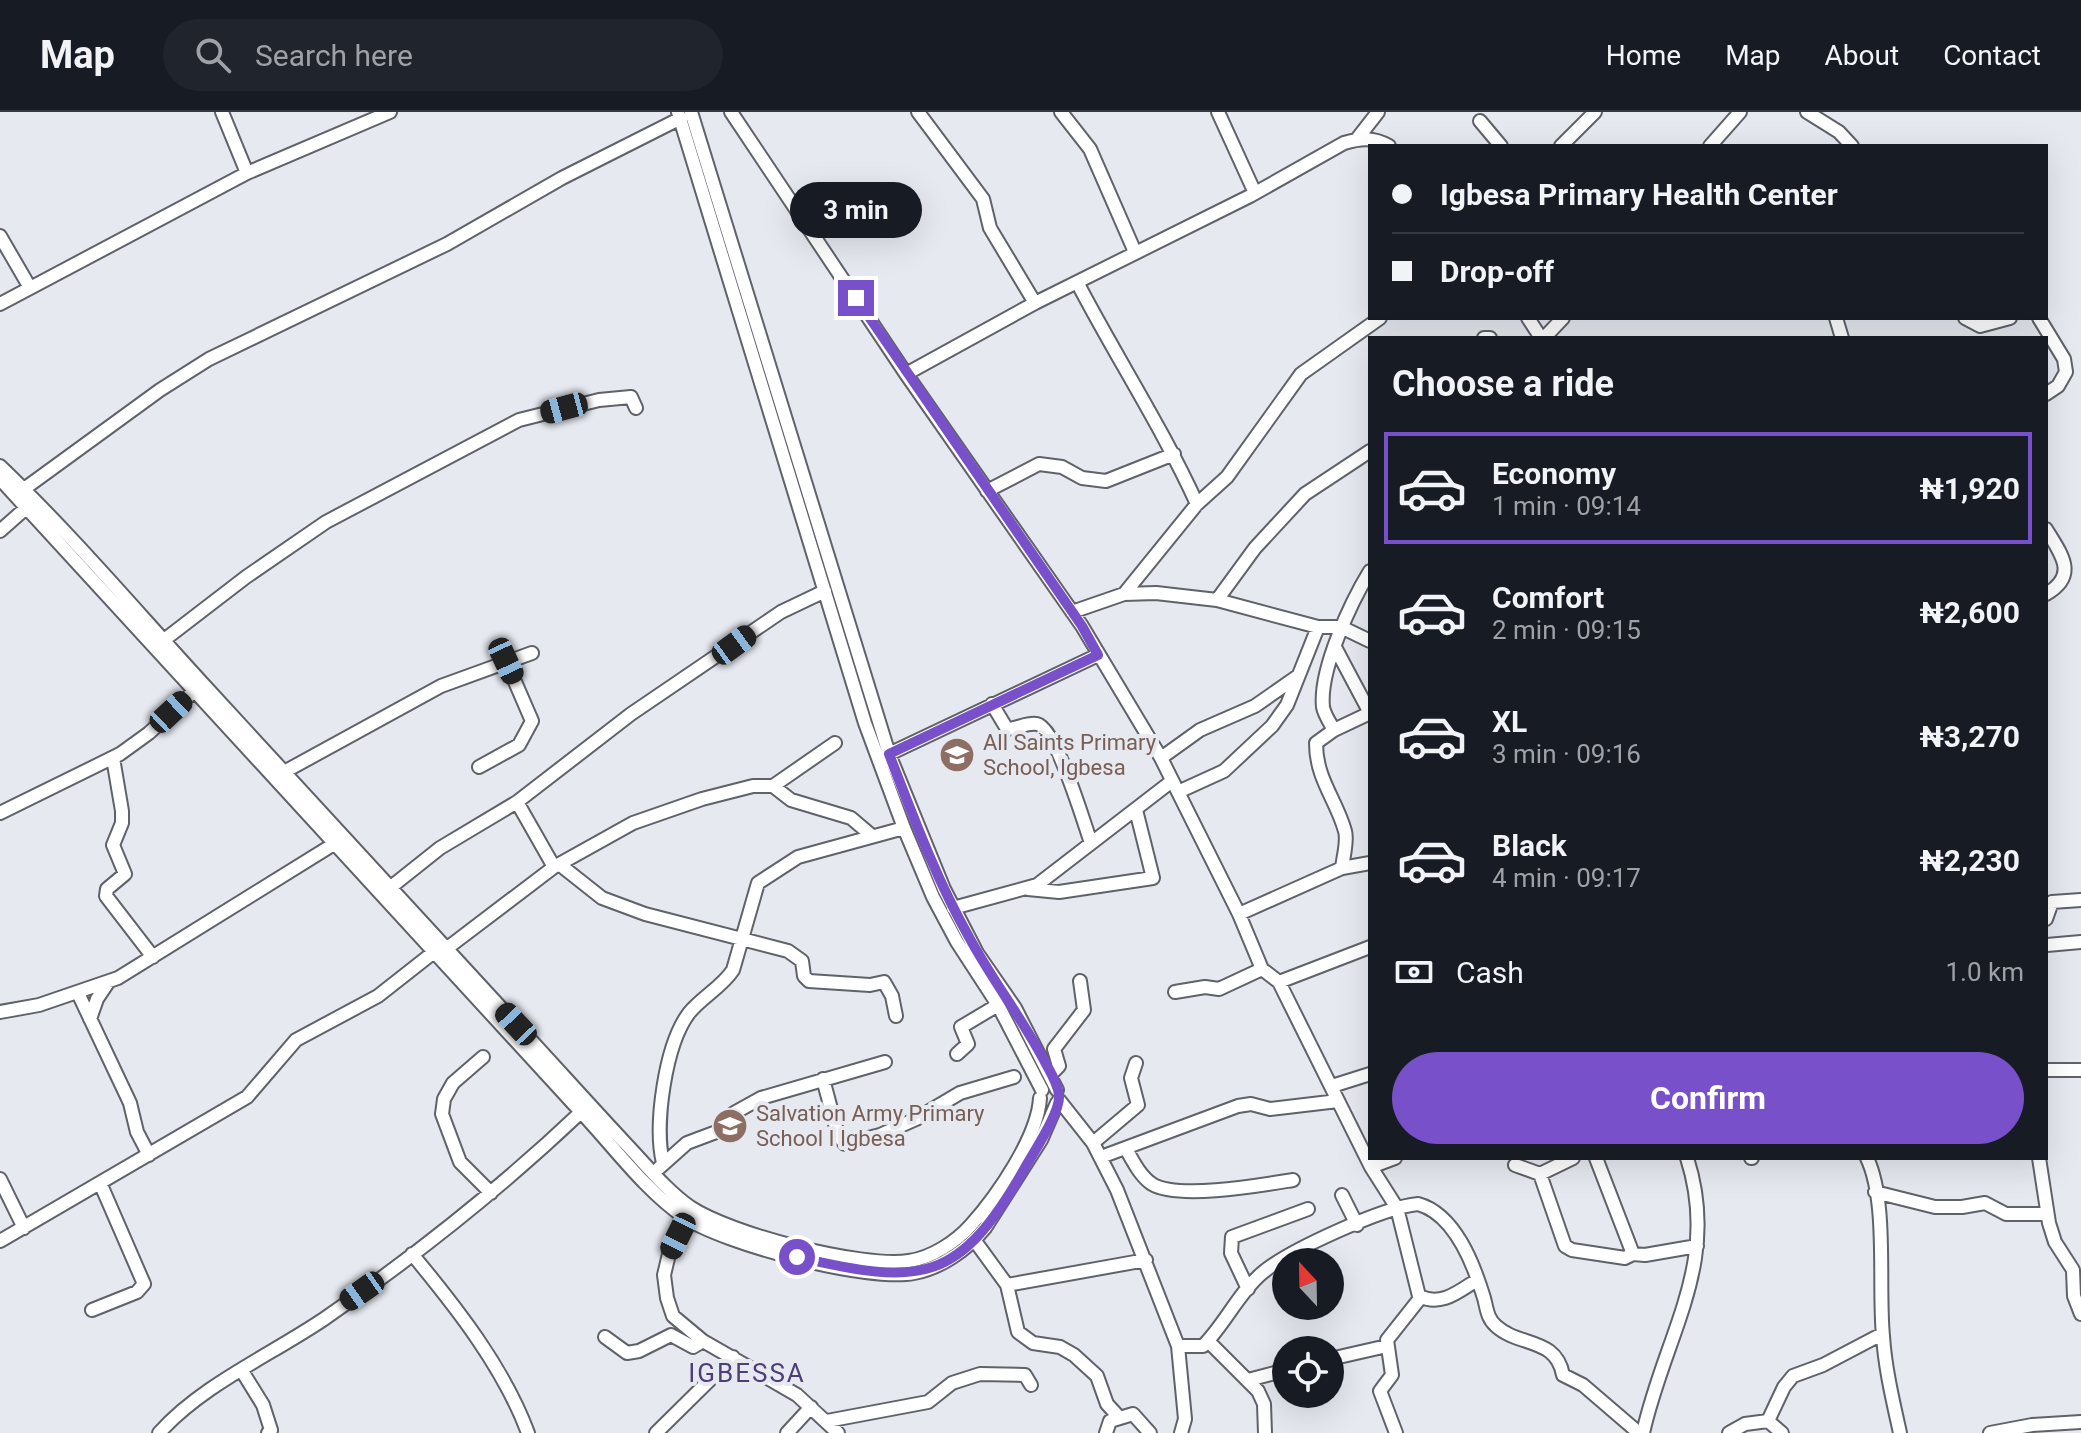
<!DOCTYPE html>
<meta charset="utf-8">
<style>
body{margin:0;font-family:Roboto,sans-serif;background:#20242c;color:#f1f3f6;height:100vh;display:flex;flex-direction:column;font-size:30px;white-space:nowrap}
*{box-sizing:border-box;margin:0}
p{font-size:26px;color:#9ea1a6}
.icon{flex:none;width:44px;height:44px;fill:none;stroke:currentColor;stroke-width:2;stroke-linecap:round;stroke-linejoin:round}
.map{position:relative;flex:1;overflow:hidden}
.details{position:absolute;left:1368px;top:224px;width:680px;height:824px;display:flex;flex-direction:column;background:#171b24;border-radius:0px;box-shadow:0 8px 32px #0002}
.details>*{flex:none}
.banner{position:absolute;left:1368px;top:32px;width:680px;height:176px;border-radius:0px;box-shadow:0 8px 32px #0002;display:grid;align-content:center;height:176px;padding:0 24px;background:#171b24}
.needle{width:52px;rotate:338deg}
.controls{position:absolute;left:1272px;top:1136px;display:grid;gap:16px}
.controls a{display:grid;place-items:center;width:72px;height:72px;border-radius:50%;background:#171b24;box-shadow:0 8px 32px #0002;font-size:40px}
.end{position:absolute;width:36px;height:36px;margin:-18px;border:10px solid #7850c9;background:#fff;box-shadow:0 0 0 4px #fff}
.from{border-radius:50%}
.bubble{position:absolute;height:56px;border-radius:28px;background:#171b24;box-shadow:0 8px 32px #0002;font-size:26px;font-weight:700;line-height:56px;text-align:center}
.car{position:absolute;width:24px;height:48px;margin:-24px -12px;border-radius:10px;box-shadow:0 0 6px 2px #0007;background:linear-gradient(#222 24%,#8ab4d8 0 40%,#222 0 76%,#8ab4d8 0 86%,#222 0)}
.banner b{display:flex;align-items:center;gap:28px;height:76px;font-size:30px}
.banner b+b{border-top:2px solid #363941}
.banner i{width:20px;height:20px;background:#f1f3f6}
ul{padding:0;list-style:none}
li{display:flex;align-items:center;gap:24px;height:112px;margin:0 16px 12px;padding:0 8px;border:4px solid transparent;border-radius:0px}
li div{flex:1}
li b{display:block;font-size:30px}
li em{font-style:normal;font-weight:700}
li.active{border-color:#7850c9}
li>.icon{width:72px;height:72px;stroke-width:1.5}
h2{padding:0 24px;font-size:36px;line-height:96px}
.pay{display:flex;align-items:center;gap:20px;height:88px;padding:0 24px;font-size:30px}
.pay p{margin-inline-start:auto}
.cta{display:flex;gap:16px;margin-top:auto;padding:16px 24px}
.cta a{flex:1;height:92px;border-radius:48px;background:#7850c9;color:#fff;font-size:32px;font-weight:700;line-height:92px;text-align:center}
header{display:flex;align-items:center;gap:48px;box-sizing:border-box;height:112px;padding:0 40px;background:#171b24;border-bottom:2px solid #363941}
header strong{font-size:38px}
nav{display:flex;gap:44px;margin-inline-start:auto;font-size:28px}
.search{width:560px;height:72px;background:#20242c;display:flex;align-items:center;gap:20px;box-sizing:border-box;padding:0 28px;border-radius:44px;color:#9ea1a6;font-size:30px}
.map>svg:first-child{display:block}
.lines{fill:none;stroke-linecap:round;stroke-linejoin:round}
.minor-casing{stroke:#5f6268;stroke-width:16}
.minor{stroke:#fff;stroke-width:12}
.route{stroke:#7850c9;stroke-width:10}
.labels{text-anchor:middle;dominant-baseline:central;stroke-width:8;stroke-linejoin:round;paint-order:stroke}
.education-label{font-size:22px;fill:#785e54;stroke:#e6e9f0;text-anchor:start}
.quarter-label{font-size:26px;letter-spacing:2px;fill:#4e3d79;stroke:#e6e9f0}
</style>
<header>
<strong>Map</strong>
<div class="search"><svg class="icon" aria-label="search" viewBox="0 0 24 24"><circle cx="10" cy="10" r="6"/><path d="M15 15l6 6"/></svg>Search here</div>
<nav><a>Home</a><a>Map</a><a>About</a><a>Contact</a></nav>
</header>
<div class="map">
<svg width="2081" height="1321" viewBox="0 0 2081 1321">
<rect width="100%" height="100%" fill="#e6e9f0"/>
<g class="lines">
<defs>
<path id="minor" d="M222 0 247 61
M678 0 865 611 904 716 933 785 957 830 998 893 1042 978
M691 0 889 642 944 777 977 841 1015 896 1057 978
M731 0 906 262 1082 514 1161 646 1239 802 1262 857 1279 870 1371 1055 1397 1096 1419 1184C1442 1195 1459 1179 1477 1168
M918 0 983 87 990 116 1035 191
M1061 0 1090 37 1135 140
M1218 0 1255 81
M1807 0 1839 20 1852 34
M1480 9 1501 34
M1357 27 1378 0
M1561 34 1595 0
M1710 34 1740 0
M0 124 29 174
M1077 170C1116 245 1162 315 1197 392
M0 192 247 61 390 0
M1528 206 1541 226
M1836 206 1842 226
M1965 206 1980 214 2010 206
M2039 206 2064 247 2066 260 2058 274 2046 282
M1484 226H1490
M1544 226 1563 206
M906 262 1035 191 1250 84 1344 31C1361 26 1373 25 1389 34
M0 354C72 423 137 500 205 574 304 682 403 790 503 898 545 943 585 988 627 1033 647 1054 666 1078 690 1095 730 1122 861 1156 909 1149 931 1146 956 1130 971 1113 997 1084 1038 1025 1040 986
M0 367 581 1000C614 1035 645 1078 684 1105 724 1132 867 1170 914 1161 941 1156 967 1138 985 1116L1041 1028 1057 991
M24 377 160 278 209 247 447 132 562 66 681 6
M987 379 1039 352 1062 355 1082 366 1106 369 1174 342
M2046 417C2061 442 2079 463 2046 482
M0 419 26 396
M1124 482 1197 392 1227 365 1301 262 1380 206
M1217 488 1255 436 1305 382 1370 339
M1072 500 1124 482 1156 481 1217 488 1318 515H1341L1370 529
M164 528 246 465 326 410 519 308 599 288 631 285 636 296
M1336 537 1370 601
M992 592 1007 617C1016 617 1028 610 1037 612 1056 616 1084 711 1091 731
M1334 618C1330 611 1324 602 1323 595 1319 558 1351 490 1370 459
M889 642 1098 543
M113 646 122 699V711L113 733 125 762 107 777 106 784 153 845
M1161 646 1200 618 1255 594 1298 564
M479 655 519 633 532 609 506 549
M284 660 441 574 532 541
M773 674 835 631
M1178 680 1224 659 1272 614 1287 593 1318 515
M517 690 554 755
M0 701 120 642 149 621 193 580
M559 752 602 786 645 802 788 839 802 849 804 864 809 869 870 873 884 870 892 884 896 904
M1342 756C1343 746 1348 729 1345 719 1336 687 1316 667 1316 631L1334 618 1370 601
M391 775 440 736 517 690 631 602 781 500 825 479
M1028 777 1059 780 1153 766 1136 698
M953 796 1037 773 1172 669
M1239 802 1342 756 1370 751
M2046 807 2052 790 2081 788
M2047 833 2081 830
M446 837 554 755 633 711 702 687 753 674H773L791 688 851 706 871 723
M1279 870 1370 835
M1175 880 1205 875 1219 877 1262 857
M78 881 130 991 137 1020 149 1043
M0 900 39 893 118 866 334 732
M90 907 97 887 109 869
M957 942 968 932 961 915 998 893
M483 945 453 971 444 987 442 1002 460 1050 491 1081
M2046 958H2081
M1051 962 1059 954 1054 937 1084 898 1080 869
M823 967 838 1023 845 1032 880 1023 916 1007 960 981 1014 965
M1332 974 1370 962
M1059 988 1093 1031 1117 1078 1178 1234H1203C1225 1212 1238 1182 1261 1162 1287 1139 1384 1095 1418 1092 1455 1102 1474 1153 1484 1186 1487 1197 1487 1206 1496 1214 1519 1235 1556 1225 1563 1263L1583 1273 1639 1321
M1093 1031 1138 993 1131 966 1136 951
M1126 1037C1133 1049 1140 1064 1152 1072 1178 1088 1262 1073 1293 1068
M1101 1045 1238 994 1251 992 1270 997 1338 989
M1596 1046 1633 1142 1645 1143 1697 1134
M1751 1046H1752
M1867 1046C1888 1090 1878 1174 1883 1224 1885 1256 1893 1289 1900 1321
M2039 1046 2049 1111 2055 1130 2073 1158 2074 1184 2081 1202
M663 1051C654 1013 665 933 689 901 702 885 722 875 733 858L758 771 798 745 904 716
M1515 1053 1540 1062 1573 1046
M1371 1055 1395 1046
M659 1056 687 1031 727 1016 734 1001 761 986 885 950
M1540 1062 1565 1134 1572 1138 1625 1146 1633 1142
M0 1067 24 1116
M1875 1080 1935 1095H1962L1985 1091 2006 1102H2047
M1342 1083 1357 1113
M686 1107 669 1142 664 1163 667 1186 673 1204 703 1229 797 1283 838 1321
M0 1129 247 985 296 928 378 884 434 840
M975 1129 1007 1173 1018 1220 1033 1231 1060 1235 1074 1243 1097 1264 1107 1292 1118 1304
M412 1142C456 1195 504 1256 528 1321
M1007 1173 1146 1148
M1248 1177 1231 1141 1232 1125 1308 1097
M92 1198 137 1180 144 1172 101 1073
M605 1225 627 1241 639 1239 671 1223 693 1235 703 1229
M1208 1229 1258 1279 1264 1292 1265 1321
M1178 1234 1185 1307 1181 1321
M1330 1247 1387 1234
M242 1259 263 1293 271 1318 268 1321
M1248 1268 1286 1258
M827 1309 928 1290 952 1271 980 1262 1025 1263 1031 1273
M1768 1309 1784 1275 1793 1264 1823 1253 1882 1222
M159 1321C202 1273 269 1244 324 1207 415 1144 501 1076 581 1000
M656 1321 733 1245
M787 1321 811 1295
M1106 1321 1110 1309 1133 1302 1150 1321
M1396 1321 1380 1279 1392 1263 1387 1228 1421 1185
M1643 1321C1665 1222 1721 1151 1687 1046
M1729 1321 1745 1312 1768 1309 1782 1321
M1990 1321 2032 1313 2081 1310"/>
</defs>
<use href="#minor" class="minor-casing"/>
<use href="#minor" class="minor"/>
</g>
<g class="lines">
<path class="route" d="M797 1145C923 1174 959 1172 1026 1054 1035 1038 1061 999 1059 983 1058 972 1050 959 1045 950 1022 906 992 868 969 825 936 767 913 704 889 642L1098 543 1082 514 856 186"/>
</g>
<defs>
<symbol id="school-disc" viewBox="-11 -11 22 22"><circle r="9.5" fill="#8d6e63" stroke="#e6e9f0"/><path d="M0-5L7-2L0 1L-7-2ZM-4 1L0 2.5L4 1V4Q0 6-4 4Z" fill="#fff"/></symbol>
</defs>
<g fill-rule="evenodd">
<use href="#school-disc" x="937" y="623" width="40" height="40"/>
<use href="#school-disc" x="710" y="994" width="40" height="40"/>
</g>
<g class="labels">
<g class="education-label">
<text x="983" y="630">All Saints Primary<tspan x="983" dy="25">School, Igbesa</tspan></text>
<text x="756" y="1001">Salvation Army Primary<tspan x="756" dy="25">School I Igbesa</tspan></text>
</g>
<g class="quarter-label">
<text x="747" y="1261">IGBESSA</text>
</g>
</g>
</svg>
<div class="controls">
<a><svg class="needle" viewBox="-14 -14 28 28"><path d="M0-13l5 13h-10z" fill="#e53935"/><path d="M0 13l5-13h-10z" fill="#9ea1a6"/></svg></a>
<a><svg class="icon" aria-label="locate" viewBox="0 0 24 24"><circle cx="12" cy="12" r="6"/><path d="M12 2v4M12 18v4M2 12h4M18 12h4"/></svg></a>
</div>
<i class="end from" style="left:797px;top:1145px"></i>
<i class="end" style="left:856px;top:186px"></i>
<div class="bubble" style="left:790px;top:70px;width:132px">3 min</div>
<i class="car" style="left:564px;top:296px;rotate:255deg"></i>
<i class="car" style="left:734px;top:533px;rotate:54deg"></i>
<i class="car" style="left:506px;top:549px;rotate:155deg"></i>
<i class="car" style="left:171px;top:600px;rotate:47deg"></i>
<i class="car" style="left:516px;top:912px;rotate:317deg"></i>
<i class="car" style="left:678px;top:1124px;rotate:206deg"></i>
<i class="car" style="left:362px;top:1179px;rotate:235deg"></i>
<div class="banner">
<b><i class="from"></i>Igbesa Primary Health Center</b>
<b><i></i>Drop-off</b>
</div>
<section class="details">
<h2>Choose a ride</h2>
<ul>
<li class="active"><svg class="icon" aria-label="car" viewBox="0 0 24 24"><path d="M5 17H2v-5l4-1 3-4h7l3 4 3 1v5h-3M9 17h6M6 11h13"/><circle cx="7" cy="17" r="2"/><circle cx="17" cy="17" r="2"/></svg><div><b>Economy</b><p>1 min · 09:14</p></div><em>₦1,920</em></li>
<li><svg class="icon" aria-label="car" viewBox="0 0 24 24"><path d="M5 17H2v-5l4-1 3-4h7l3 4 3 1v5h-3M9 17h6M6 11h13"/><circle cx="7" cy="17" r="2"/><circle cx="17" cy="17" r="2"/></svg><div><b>Comfort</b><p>2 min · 09:15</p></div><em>₦2,600</em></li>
<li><svg class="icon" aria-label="car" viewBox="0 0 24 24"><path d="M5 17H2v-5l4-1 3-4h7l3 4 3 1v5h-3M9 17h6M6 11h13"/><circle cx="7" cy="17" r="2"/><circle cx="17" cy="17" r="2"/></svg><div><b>XL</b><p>3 min · 09:16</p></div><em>₦3,270</em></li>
<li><svg class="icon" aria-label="car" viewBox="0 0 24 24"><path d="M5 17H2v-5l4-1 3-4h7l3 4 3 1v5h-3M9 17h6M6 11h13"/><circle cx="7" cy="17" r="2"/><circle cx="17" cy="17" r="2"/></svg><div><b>Black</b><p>4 min · 09:17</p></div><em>₦2,230</em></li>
</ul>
<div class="pay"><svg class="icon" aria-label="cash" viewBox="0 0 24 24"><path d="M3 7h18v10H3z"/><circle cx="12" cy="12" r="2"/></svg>Cash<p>1.0 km</p></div>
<div class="cta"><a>Confirm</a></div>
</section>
</div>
